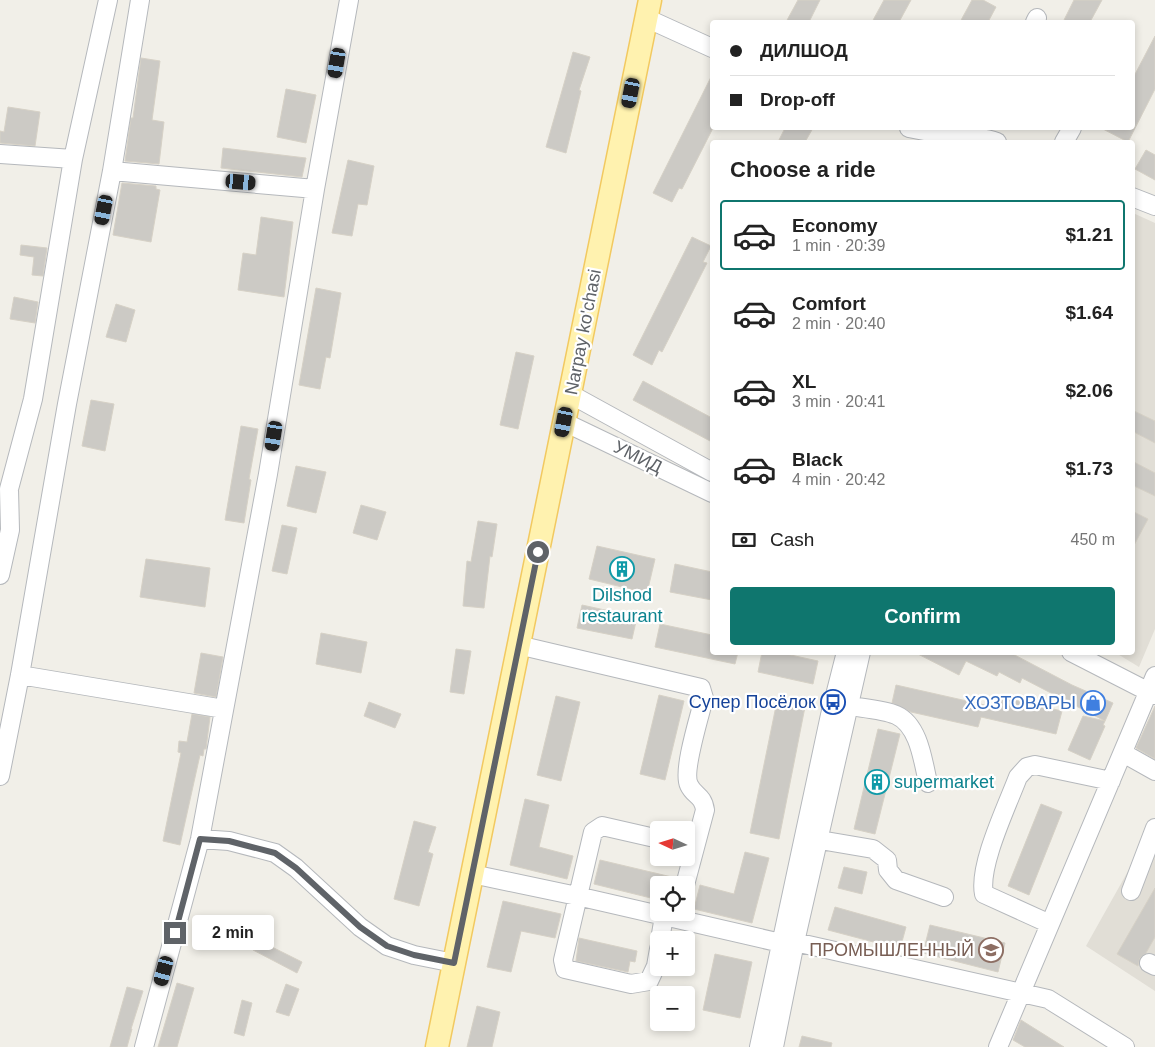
<!DOCTYPE html>
<meta charset="utf-8">
<style>
body{margin:0;font-family:Helvetica,sans-serif;background:#f2f2f2;color:#222;height:100vh;display:flex;flex-direction:column;font-size:19px;white-space:nowrap}
*{box-sizing:border-box;margin:0}
p{font-size:16px;color:#767676}
.icon{flex:none;width:28px;height:28px;fill:none;stroke:currentColor;stroke-width:2;stroke-linecap:round;stroke-linejoin:round}
.map{position:relative;flex:1;overflow:hidden}
.details{position:absolute;left:710px;top:140px;width:425px;height:515px;display:flex;flex-direction:column;background:#fff;border-radius:5px;box-shadow:0 2px 8px #0003}
.details>*{flex:none}
.hud{position:absolute;left:710px;top:20px;width:425px;height:110px;border-radius:5px;box-shadow:0 2px 8px #0003;display:grid;align-content:center;height:110px;padding:0 20px;background:#fff}
.needle{width:32px;rotate:274deg}
.tools{position:absolute;left:650px;top:821px;display:grid;gap:10px}
.tools a{display:grid;place-items:center;width:45px;height:45px;border-radius:5px;background:#fff;box-shadow:0 2px 8px #0003;font-size:25px}
.end{position:absolute;width:22px;height:22px;margin:-11px;border:6px solid #5f6368;background:#fff;box-shadow:0 0 0 2px #fff}
.from{border-radius:50%}
.bubble{position:absolute;height:35px;border-radius:5px;background:#fff;box-shadow:0 2px 8px #0003;font-size:16px;font-weight:800;line-height:35px;text-align:center}
.car{position:absolute;width:15px;height:30px;margin:-15px -8px;border-radius:6px;box-shadow:0 0 4px 1px #0007;background:linear-gradient(#222 24%,#8ab4d8 0 40%,#222 0 76%,#8ab4d8 0 86%,#222 0)}
.hud b{display:flex;align-items:center;gap:18px;height:48px;font-size:19px}
.hud b+b{border-top:1px solid #e0e0e0}
.hud i{width:12px;height:12px;background:#222}
ul{padding:0;list-style:none}
li{display:flex;align-items:center;gap:15px;height:70px;margin:0 10px 8px;padding:0 10px;border:2px solid transparent;border-radius:5px}
li div{flex:1}
li b{display:block;font-size:19px}
li em{font-style:normal;font-weight:800}
li.active{border-color:#0f766e}
li>.icon{width:45px;height:45px;stroke-width:1.5}
h2{padding:0 20px;font-size:22px;line-height:60px}
.pay{display:flex;align-items:center;gap:12px;height:55px;padding:0 20px;font-size:19px}
.pay p{margin-inline-start:auto}
.cta{display:flex;gap:10px;margin-top:auto;padding:10px 20px}
.cta a{flex:1;height:58px;border-radius:5px;background:#0f766e;color:#fff;font-size:20px;font-weight:800;line-height:58px;text-align:center}
.map>svg:first-child{display:block}
.education{fill:#e1ded6}
.building{fill:#cccac5;stroke:#d6d1c6}
.lines{fill:none;stroke-linecap:round;stroke-linejoin:round}
.minor-casing{stroke:#b5b8bc;stroke-width:20}
.major-casing{stroke:#f2c960;stroke-width:25}
.minor{stroke:#fff;stroke-width:18}
.major{stroke:#fff2af;stroke-width:22}
.route{stroke:#5f6368;stroke-width:6}
.labels{text-anchor:middle;dominant-baseline:central;stroke-width:4.5;stroke-linejoin:round;paint-order:stroke}
.street-label{font-size:18px;fill:#5f6368;stroke:#fff}
.culture-label{font-size:18px;fill:#0d838f;stroke:#fff}
.transit-label{font-size:18px;fill:#164399;stroke:#fff;text-anchor:end}
.shop-label{font-size:18px;fill:#366cbe;stroke:#fff;text-anchor:end}
.education-label{font-size:18px;fill:#785e54;stroke:#fff;text-anchor:end}
</style>
<div class="map">
<svg width="1155" height="1047" viewBox="0 0 1155 1047">
<rect width="100%" height="100%" fill="#f1efe8"/>
<path class="education" d="M1133 213 1155 223V629L1139 667 1116 653 1132 652Z
M1155 823V991L1086 946Z"/>
<path class="building" d="M798 0H820L809 22H786Z
M884 0H911L899 22H872Z
M972 0H983L996 7 988 22H960Z
M1074 0H1102L1090 22H1063Z
M1155 36V89L1128 142 1101 128H1132V80Z
M573 52 590 57 579 90 581 91 566 153 546 147Z
M141 58 160 61 152 120 164 122 159 164 125 161 131 118H133Z
M712 75V130L682 189 679 188 672 202 653 193Z
M286 89 316 95 306 143 277 137Z
M8 107 40 112 35 146 0 143V131L4 132Z
M785 128H813L805 142H778Z
M223 148 306 158 302 177 221 168Z
M1146 150 1155 155V180L1135 169Z
M348 160 374 166 367 205 358 204 352 236 332 233Z
M122 183 156 186V189L160 190 151 242 113 235Z
M261 217 293 222 284 297 238 290 243 253 256 255Z
M692 237 711 246 703 262 707 263 662 352 659 350 652 365 633 355Z
M21 245 47 248 43 276 32 275 34 257 20 255Z
M316 288 341 293 330 358 326 357 320 389 299 385Z
M14 297 38 302 35 323 10 319Z
M116 304 135 310 126 342 106 337Z
M516 352 534 356 518 429 500 425Z
M643 381 712 418V442L633 400Z
M91 400 114 404 105 451 82 446Z
M1132 410 1155 421V443L1132 431Z
M241 426 258 429 249 479 251 480 244 523 225 520Z
M1132 461 1155 473V496L1132 485Z
M296 466 326 472 316 513 287 506Z
M361 505 386 512 377 540 353 533Z
M1132 511 1148 519 1132 549Z
M478 521 497 524 492 557 490 556 484 608 463 606 467 561 471 562Z
M282 525 297 528 287 574 272 571Z
M597 546 655 559 647 593 589 579Z
M146 559 210 568 205 607 140 597Z
M675 564 712 572V600L670 592Z
M582 605 637 617 632 639 577 628Z
M660 624 712 635V652H738L735 664 655 647Z
M321 633 367 642 361 673 316 664Z
M456 649 471 651 464 694 450 692Z
M762 652H777L818 661 813 684 758 672Z
M914 652H1009L1072 685 1113 703 1105 721 1022 678 1020 683 999 672 997 676 966 661 959 675Z
M201 653 223 657 216 697 194 693Z
M896 685 998 708 1001 697 1062 711 1056 734 981 717 978 727 911 712 892 703Z
M659 695 684 701 665 780 640 774Z
M556 696 580 702 561 781 537 775Z
M777 701 805 707 779 839 750 833Z
M369 702 401 714 395 728 364 716Z
M1155 706V759L1136 748Z
M192 714 210 717 206 749H204L203 756 200 755 180 845 163 841 181 753 178 752 179 741 187 742Z
M1083 716 1105 721 1103 725 1105 726 1090 760 1068 750Z
M878 729 900 734 875 834 854 829Z
M525 799 549 805 539 847 573 856 567 879 510 865Z
M1041 804 1062 812 1029 895 1008 886Z
M414 821 436 827 428 852 433 854 419 906 394 899Z
M745 852 769 858 752 923 694 909 700 885 734 894Z
M600 860 676 878 675 885H659V900L594 884Z
M844 867 867 872 862 894 838 888Z
M1155 888V937L1146 953 1140 958 1138 966 1117 954Z
M503 901 561 914 555 938 521 931 511 972 487 967Z
M835 907 906 927 900 949 828 930Z
M930 925 1005 943 998 972 923 953Z
M579 938 637 951 635 962 630 961 628 972 576 961Z
M258 940 302 962 297 973 253 950Z
M715 954 752 962 740 1018 703 1010Z
M177 983 194 988 183 1026 177 1047H158Z
M286 984 299 989 289 1016 276 1012Z
M127 987 143 991 131 1029H132L127 1047H110Z
M242 1000 252 1003 244 1036 234 1033Z
M477 1006 500 1012 492 1047H467Z
M1021 1020 1064 1047H1025L1013 1040Z
M802 1036 832 1043 831 1047H799Z"/>
<g class="lines">
<defs>
<path id="minor" d="M646 18 712 48
M1035 22 1037 18
M909 128C938 135 969 133 997 142
M1064 142 1072 128
M0 154 73 159
M112 171 315 189
M1132 197 1155 206
M570 394 712 472
M564 422 712 493
M0 575 10 530 9 489 33 399 73 159 108 0
M518 645 701 688 704 698C700 715 682 771 689 785 694 796 703 795 705 810L685 885
M1071 652 1155 695
M20 675 224 709
M850 706C862 708 885 710 896 715 919 725 923 761 928 783
M1123 753 1155 771
M0 776 20 675 67 404 112 171 140 0
M200 839 229 841 275 853 296 868 360 927 387 946 414 955 454 963
M659 839 602 826 593 832 563 960 565 969 631 984 649 981 656 966 659 949
M820 840 873 849 887 860 888 870 896 880 944 897
M472 874 577 896 781 943 795 942 1048 999 1125 1047
M1131 891 1155 828
M1050 924 984 894C978 866 1007 806 1018 777L1027 767 1035 765 1111 781
M660 940 664 916
M1149 963 1155 966
M144 1047 200 839 268 474 315 189 349 0
M759 1047 830 715 846 652
M774 1047 795 942 861 652
M998 1047 1155 676"/>
<path id="major" d="M437 1047 650 0"/>
</defs>
<use href="#minor" class="minor-casing"/>
<use href="#major" class="major-casing"/>
<use href="#minor" class="minor"/>
<use href="#major" class="major"/>
</g>
<g class="lines">
<path class="route" d="M175 933 200 839 229 841 275 853 296 868 360 927 387 946 414 955 454 963 538 552"/>
</g>
<defs>
<symbol id="building-ring" viewBox="-11 -11 22 22"><circle r="9.5" fill="#fff" stroke="#0f9aa8" stroke-width="1.5"/><path d="M-4-6H4V6H1V3H-1V6H-4ZM-2.5-4.3h1.7v1.8h-1.7ZM.8-4.3h1.7v1.8H.8ZM-2.5-1h1.7V.8h-1.7ZM.8-1h1.7V.8H.8Z" fill="#0f9aa8"/></symbol>
<symbol id="bus-ring" viewBox="-11 -11 22 22"><circle r="9.5" fill="#fff" stroke="#1a4fb4" stroke-width="1.5"/><path d="M-5-6H5V4H4V6H2V4H-2V6H-4V4H-5ZM-3.5-4V0h7V-4ZM-3.5 1.2v1.5H-2V1.2ZM2 1.2v1.5H3.5V1.2Z" fill="#1a4fb4"/></symbol>
<symbol id="shop-ring" viewBox="-11 -11 22 22"><circle r="9.5" fill="#fff" stroke="#3f7fe0" stroke-width="1.5"/><path d="M-5-2.5h2.3a2.7 3.5 0 0 1 5.4 0H5L5.5 6h-11ZM-1.5-2.5h3a1.5 2.3 0 0 0-3 0Z" fill="#3f7fe0"/></symbol>
<symbol id="university-ring" viewBox="-11 -11 22 22"><circle r="9.5" fill="#fff" stroke="#8d6e63" stroke-width="1.5"/><path d="M0-5L7-2L0 1L-7-2ZM-4 1L0 2.5L4 1V4Q0 6-4 4Z" fill="#8d6e63"/></symbol>
</defs>
<g fill-rule="evenodd">
<use href="#building-ring" x="608" y="555" width="28" height="28"/>
<use href="#bus-ring" x="819" y="688" width="28" height="28"/>
<use href="#shop-ring" x="1079" y="689" width="28" height="28"/>
<use href="#building-ring" x="863" y="768" width="28" height="28"/>
<use href="#university-ring" x="977" y="936" width="28" height="28"/>
</g>
<g class="labels">
<g class="street-label">
<text transform="translate(583 332) rotate(-79)">Narpay ko'chasi</text>
<text transform="translate(638 457) rotate(26)">УМИД</text>
</g>
<g class="culture-label">
<text x="622" y="595">Dilshod<tspan x="622" dy="21">restaurant</tspan></text>
<text x="894" y="782" text-anchor="start">supermarket</text>
</g>
<g class="transit-label">
<text x="816" y="702">Супер Посёлок</text>
</g>
<g class="shop-label">
<text x="1076" y="703">ХОЗТОВАРЫ</text>
</g>
<g class="education-label">
<text x="974" y="950">ПРОМЫШЛЕННЫЙ</text>
</g>
</g>
</svg>
<div class="tools">
<a><svg class="needle" viewBox="-14 -14 28 28"><path d="M0-13l5 13h-10z" fill="#e53935"/><path d="M0 13l5-13h-10z" fill="#767676"/></svg></a>
<a><svg class="icon" aria-label="locate" viewBox="0 0 24 24"><circle cx="12" cy="12" r="6"/><path d="M12 2v4M12 18v4M2 12h4M18 12h4"/></svg></a>
<a>+</a>
<a>−</a>
</div>
<i class="end from" style="left:538px;top:552px"></i>
<i class="end" style="left:175px;top:933px"></i>
<div class="bubble" style="left:192px;top:915px;width:82px">2 min</div>
<i class="car" style="left:337px;top:63px;rotate:190deg"></i>
<i class="car" style="left:631px;top:93px;rotate:191deg"></i>
<i class="car" style="left:241px;top:182px;rotate:95deg"></i>
<i class="car" style="left:104px;top:210px;rotate:191deg"></i>
<i class="car" style="left:564px;top:422px;rotate:191deg"></i>
<i class="car" style="left:274px;top:436px;rotate:189deg"></i>
<i class="car" style="left:164px;top:971px;rotate:195deg"></i>
<div class="hud">
<b><i class="from"></i>ДИЛШОД</b>
<b><i></i>Drop-off</b>
</div>
<section class="details">
<h2>Choose a ride</h2>
<ul>
<li class="active"><svg class="icon" aria-label="car" viewBox="0 0 24 24"><path d="M5 17H2v-5l4-1 3-4h7l3 4 3 1v5h-3M9 17h6M6 11h13"/><circle cx="7" cy="17" r="2"/><circle cx="17" cy="17" r="2"/></svg><div><b>Economy</b><p>1 min · 20:39</p></div><em>$1.21</em></li>
<li><svg class="icon" aria-label="car" viewBox="0 0 24 24"><path d="M5 17H2v-5l4-1 3-4h7l3 4 3 1v5h-3M9 17h6M6 11h13"/><circle cx="7" cy="17" r="2"/><circle cx="17" cy="17" r="2"/></svg><div><b>Comfort</b><p>2 min · 20:40</p></div><em>$1.64</em></li>
<li><svg class="icon" aria-label="car" viewBox="0 0 24 24"><path d="M5 17H2v-5l4-1 3-4h7l3 4 3 1v5h-3M9 17h6M6 11h13"/><circle cx="7" cy="17" r="2"/><circle cx="17" cy="17" r="2"/></svg><div><b>XL</b><p>3 min · 20:41</p></div><em>$2.06</em></li>
<li><svg class="icon" aria-label="car" viewBox="0 0 24 24"><path d="M5 17H2v-5l4-1 3-4h7l3 4 3 1v5h-3M9 17h6M6 11h13"/><circle cx="7" cy="17" r="2"/><circle cx="17" cy="17" r="2"/></svg><div><b>Black</b><p>4 min · 20:42</p></div><em>$1.73</em></li>
</ul>
<div class="pay"><svg class="icon" aria-label="cash" viewBox="0 0 24 24"><path d="M3 7h18v10H3z"/><circle cx="12" cy="12" r="2"/></svg>Cash<p>450 m</p></div>
<div class="cta"><a>Confirm</a></div>
</section>
</div>
